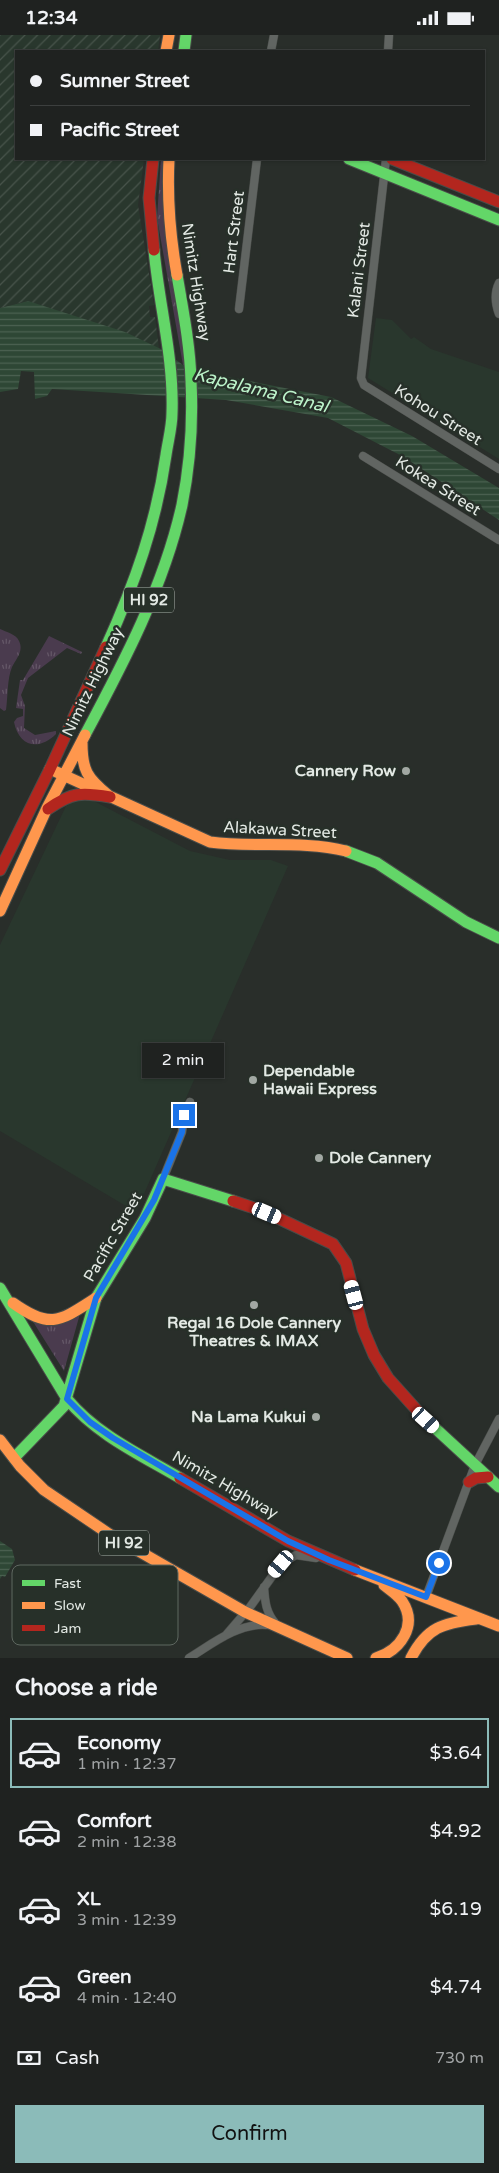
<!DOCTYPE html>
<meta charset="utf-8">
<style>
body{margin:0;font-family:"Varela Round",sans-serif;background:#2c2f2d;color:#f1f3f6;height:100vh;display:flex;flex-direction:column;font-size:19px;white-space:nowrap}
*{box-sizing:border-box;margin:0}
p{font-size:16px;color:#a1a4a5}
.icon{flex:none;width:28px;height:28px;fill:none;stroke:currentColor;stroke-width:2;stroke-linecap:round;stroke-linejoin:round}
.map{position:relative;height:1623px;overflow:hidden}
.details{display:flex;flex-direction:column;background:#1f2220;flex:1}
.details>*{flex:none}
.guide{position:absolute;left:15px;top:15px;width:470px;height:110px;border-radius:0px;box-shadow:0 1px 4px #0004,0 0 0 1px #3c3f3e;display:grid;align-content:center;height:110px;padding:0 15px;background:#1f2220}
.end{position:absolute;width:22px;height:22px;margin:-11px;border:6px solid #1a73e8;background:#fff;box-shadow:0 0 0 2px #fff}
.from{border-radius:50%}
.bubble{position:absolute;height:35px;border-radius:0px;background:#1f2220;box-shadow:0 1px 4px #0004,0 0 0 1px #3c3f3e;font-size:16px;font-weight:600;line-height:35px;text-align:center}
.car{position:absolute;width:15px;height:30px;margin:-15px -8px;border-radius:6px;box-shadow:0 0 4px 1px #0007;background:linear-gradient(#fff 24%,#345 0 40%,#fff 0 76%,#345 0 86%,#fff 0)}
.guide b{display:flex;align-items:center;gap:18px;height:48px;font-size:19px}
.guide b+b{border-top:1px solid #3c3f3e}
.guide i{width:12px;height:12px;background:#f1f3f6}
ul{padding:0;list-style:none}
li{display:flex;align-items:center;gap:15px;height:70px;margin:0 10px 8px;padding:0 5px;border:2px solid transparent;border-radius:0px}
li div{flex:1}
li b{display:block;font-size:19px}
li em{font-style:normal;font-weight:600}
li.current{border-color:#8bbbb9}
li>.icon{width:45px;height:45px;stroke-width:1.5}
h2{padding:0 15px;font-size:22px;line-height:60px}
.pay{display:flex;align-items:center;gap:12px;height:55px;padding:0 15px;font-size:19px}
.pay p{margin-inline-start:auto}
.primary-button{display:flex;gap:10px;margin-top:auto;padding:10px 15px}
.primary-button a{flex:1;height:58px;border-radius:0px;background:#8bbbb9;color:#111;font-size:20px;font-weight:600;line-height:58px;text-align:center}
.status{display:flex;justify-content:space-between;align-items:center;height:35px;padding:0 25px;background:#1f2220;direction:ltr}
.status svg{height:14px;fill:currentColor}
.map>svg:first-child{display:block}
.built{fill:#29372d}
.industrial{fill:url(#industrial-furrows)}
.grass{fill:url(#grass-tufts)}
.water{fill:url(#water-rules)}
.lines{fill:none;stroke-linecap:round;stroke-linejoin:round}
.street-casing{stroke:#494c49;stroke-width:9}
.fast-casing{stroke:#494c49;stroke-width:13}
.slow-casing{stroke:#494c49;stroke-width:13}
.jam-casing{stroke:#494c49;stroke-width:13}
.street{stroke:#616562;stroke-width:8}
.fast{stroke:#63d668;stroke-width:11}
.slow{stroke:#ff974d;stroke-width:11}
.jam{stroke:#b3261e;stroke-width:11}
.route{stroke:#1a73e8;stroke-width:6}
.poi-dot{fill:#a2a8a3;stroke:#273029;stroke-width:2}
.labels{text-anchor:middle;dominant-baseline:central;stroke-width:5;stroke-linejoin:round;paint-order:stroke}
.shield{fill:#273029;stroke:#abb2ac;stroke-width:1}
.shield-label{font-size:15px;font-weight:bold;fill:#e3e9e4}
.street-label{font-size:16px;fill:#e3e9e4;stroke:#273029}
.poi-label{font-size:16px;font-weight:bold;fill:#e3e9e4;stroke:#273029;text-anchor:end}
.water-label{font-size:18px;font-style:italic;fill:#bcf3ca;stroke:#273029}
.key{fill:#273029;stroke:#5f6861;stroke-width:1}
.key-label{font-size:14px;fill:#e3e9e4}
</style>
<div class="status"><b>12:34</b><svg viewBox="0 0 49 12"><path d="M0 12V9h3v3zM5 12V6h3v6zM10 12V3h3v9zM15 12V0h3v12zM26 1h20v11H26zM47 4h2v5h-2z"/></svg></div>
<div class="map">
<svg width="499" height="1623" viewBox="0 0 499 1623">
<defs>
<pattern id="industrial-furrows" width="10" height="10" patternUnits="userSpaceOnUse" patternTransform="scale(1.25)"><rect width="10" height="10" fill="#29372d"/><path d="M-1 1l2-2M0 10L10 0M9 11l2-2" fill="none" stroke="#48544b"/></pattern>
<pattern id="grass-tufts" width="24" height="20" patternUnits="userSpaceOnUse" patternTransform="scale(1.25)"><rect width="24" height="20" fill="#4a3b4e"/><path d="M3 7l-1-3M5 7V3M7 7l1-3M15 17l-1-3M17 17v-4M19 17l1-3" fill="none" stroke="#645767"/></pattern>
<pattern id="water-rules" width="6" height="5" patternUnits="userSpaceOnUse" patternTransform="scale(1.25)"><rect width="6" height="5" fill="#2e4735"/><path d="M0 2.5h6" fill="none" stroke="#4c6252"/></pattern>
</defs>
<rect width="100%" height="100%" fill="#292e2a"/>
<path class="built" d="M376 283 392 285 411 304 414 302 431 314 499 337V424L368 343Z
M88 763 190 816 230 825H271L288 831 136 1177 0 1096V910L66 771 74 766Z"/>
<path class="industrial" d="M0 0H160L158 16H16V124H144L138 170 154 270 149 271 150 282H155L159 314 27 266 0 273Z"/>
<path class="grass" d="M161 124H165L192 332 183 330 157 183Z
M0 594C6 597 16 599 19 606 24 616 16 624 12 632 7 644 8 661 6 675L4 676 0 673Z
M49 601 82 617 81 619 67 613 28 643 21 660 25 671 24 693 35 700 56 696V699C39 716 19 712 14 687L17 683 23 681V674L16 673 20 645H23Z
M81 1275 64 1336 32 1285Z"/>
<path class="water" d="M28 266 125 297 163 315 183 330 219 340 331 362 412 401 499 453V485L402 421 328 383 226 365 52 354 47 361 35 364 34 337 21 336 18 354 0 357V273Z
M0 1506 12 1514 15 1525 5 1542 2 1541 0 1544Z"/>
<g class="lines">
<defs>
<path id="street" d="M271 16 274 0
M388 16 389 0
M386 124 361 343 364 350 499 434
M499 248C494 258 495 268 499 279
M239 274 257 124
M363 421 499 505
M163 1144 182 1097 184 1080 190 1067
M264 1552C265 1567 266 1578 276 1589
M426 1562 475 1430 499 1384
M226 1600 250 1572 281 1529 296 1520 316 1523
M189 1623C212 1609 238 1588 266 1590"/>
<path id="fast" d="M184 16 186 0
M349 124 499 185
M106 612C135 548 156 489 166 420 168 406 172 392 172 378 174 323 159 270 154 215
M85 700C124 627 164 551 182 470 190 430 193 387 191 346 190 310 183 275 177 240
M346 816 377 828 466 887 499 903
M0 1253 67 1364C97 1400 141 1420 180 1443
M423 1382 499 1452
M14 1423 64 1371 96 1263 145 1183 163 1144 233 1166"/>
<path id="slow" d="M166 16 169 0
M169 124C167 164 170 201 177 240
M82 708C82 735 87 743 108 760
M50 734 210 807C255 813 302 805 346 816
M0 876 47 773 85 700
M13 1268C51 1295 60 1286 96 1263
M0 1405 20 1431 44 1455 109 1499 245 1577 347 1623
M355 1535 499 1591
M376 1623C401 1615 418 1590 402 1566 397 1559 390 1555 384 1550
M411 1623C427 1592 443 1588 476 1584"/>
<path id="jam" d="M153 124 149 163 154 215
M392 124 499 167
M48 774C72 757 82 757 110 762
M0 835 50 734 106 612
M233 1166 263 1176 333 1209 346 1228 363 1294 374 1320 388 1343 423 1382
M180 1443 288 1506 355 1535
M469 1447 476 1443 488 1442"/>
</defs>
<use href="#street" class="street-casing"/>
<use href="#fast" class="fast-casing"/>
<use href="#slow" class="slow-casing"/>
<use href="#jam" class="jam-casing"/>
<use href="#street" class="street"/>
<use href="#fast" class="fast"/>
<use href="#slow" class="slow"/>
<use href="#jam" class="jam"/>
</g>
<g class="lines">
<path class="route" d="M184 1080 182 1097 154 1165 96 1263 67 1364 90 1387 113 1403 288 1506 329 1525 426 1562 439 1528"/>
</g>
<g class="poi-dot">
<circle cx="406" cy="736" r="5"/>
<circle cx="253" cy="1045" r="5"/>
<circle cx="319" cy="1123" r="5"/>
<circle cx="254" cy="1270" r="5"/>
<circle cx="316" cy="1382" r="5"/>
</g>
<g class="labels">
<g class="shield">
<rect x="124" y="552.5" width="50" height="25" rx="4"/>
<rect x="99" y="1495.5" width="50" height="25" rx="4"/>
</g>
<g class="shield-label">
<text x="149" y="565">HI 92</text>
<text x="124" y="1508">HI 92</text>
</g>
<g class="street-label">
<text transform="translate(234 197) rotate(-83)">Hart Street</text>
<text transform="translate(359 235) rotate(-83)">Kalani Street</text>
<text transform="translate(196 247) rotate(81)">Nimitz Highway</text>
<text transform="translate(438 380) rotate(32)">Kohou Street</text>
<text transform="translate(438 451) rotate(32)">Kokea Street</text>
<text transform="translate(93 647) rotate(-64)">Nimitz Highway</text>
<text transform="translate(280 795) rotate(3)">Alakawa Street</text>
<text transform="translate(113 1202) rotate(-60)">Pacific Street</text>
<text transform="translate(225 1450) rotate(30)">Nimitz Highway</text>
</g>
<g class="poi-label">
<text x="396" y="736">Cannery Row</text>
<text x="263" y="1036" text-anchor="start">Dependable<tspan x="263" dy="18">Hawaii Express</tspan></text>
<text x="329" y="1123" text-anchor="start">Dole Cannery</text>
<text x="254" y="1288" text-anchor="middle">Regal 16 Dole Cannery<tspan x="254" dy="18">Theatres &amp; IMAX</tspan></text>
<text x="306" y="1382">Na Lama Kukui</text>
</g>
<g class="water-label">
<text transform="translate(261 355) rotate(14)">Kapalama Canal</text>
</g>
</g>
<rect x="12" y="1530" width="166" height="80" rx="8" class="key"/>
<rect x="22" y="1545" width="23" height="6" fill="#63d668"/>
<rect x="22" y="1567" width="23" height="7" fill="#ff974d"/>
<rect x="22" y="1590" width="23" height="6" fill="#b3261e"/>
<g class="key-label">
<text x="54" y="1553">Fast</text>
<text x="54" y="1575">Slow</text>
<text x="54" y="1598">Jam</text>
</g>
</svg>
<i class="end from" style="left:439px;top:1528px"></i>
<i class="end" style="left:184px;top:1080px"></i>
<div class="bubble" style="left:142px;top:1008px;width:82px">2 min</div>
<i class="car" style="left:267px;top:1178px;rotate:113deg"></i>
<i class="car" style="left:354px;top:1260px;rotate:345deg"></i>
<i class="car" style="left:426px;top:1385px;rotate:132deg"></i>
<i class="car" style="left:281px;top:1529px;rotate:220deg"></i>
<div class="guide">
<b><i class="from"></i>Sumner Street</b>
<b><i></i>Pacific Street</b>
</div>
</div>
<section class="details">
<h2>Choose a ride</h2>
<ul>
<li class="current"><svg class="icon" aria-label="car" viewBox="0 0 24 24"><path d="M5 17H2v-5l4-1 3-4h7l3 4 3 1v5h-3M9 17h6M6 11h13"/><circle cx="7" cy="17" r="2"/><circle cx="17" cy="17" r="2"/></svg><div><b>Economy</b><p>1 min · 12:37</p></div><em>$3.64</em></li>
<li><svg class="icon" aria-label="car" viewBox="0 0 24 24"><path d="M5 17H2v-5l4-1 3-4h7l3 4 3 1v5h-3M9 17h6M6 11h13"/><circle cx="7" cy="17" r="2"/><circle cx="17" cy="17" r="2"/></svg><div><b>Comfort</b><p>2 min · 12:38</p></div><em>$4.92</em></li>
<li><svg class="icon" aria-label="car" viewBox="0 0 24 24"><path d="M5 17H2v-5l4-1 3-4h7l3 4 3 1v5h-3M9 17h6M6 11h13"/><circle cx="7" cy="17" r="2"/><circle cx="17" cy="17" r="2"/></svg><div><b>XL</b><p>3 min · 12:39</p></div><em>$6.19</em></li>
<li><svg class="icon" aria-label="car" viewBox="0 0 24 24"><path d="M5 17H2v-5l4-1 3-4h7l3 4 3 1v5h-3M9 17h6M6 11h13"/><circle cx="7" cy="17" r="2"/><circle cx="17" cy="17" r="2"/></svg><div><b>Green</b><p>4 min · 12:40</p></div><em>$4.74</em></li>
</ul>
<div class="pay"><svg class="icon" aria-label="cash" viewBox="0 0 24 24"><path d="M3 7h18v10H3z"/><circle cx="12" cy="12" r="2"/></svg>Cash<p>730 m</p></div>
<div class="primary-button"><a>Confirm</a></div>
</section>
